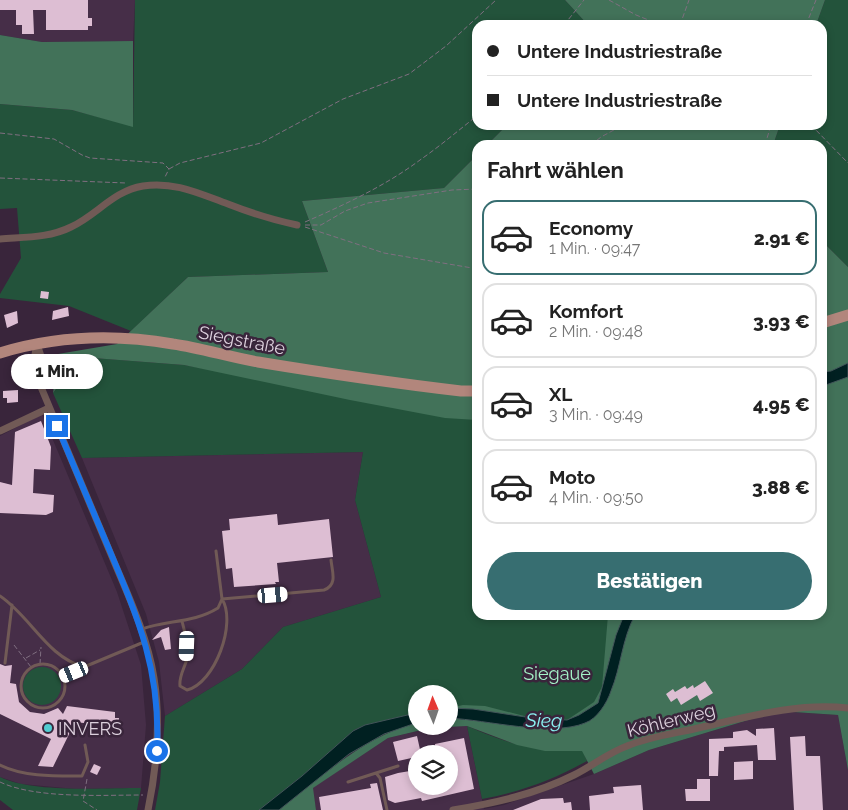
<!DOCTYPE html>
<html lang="de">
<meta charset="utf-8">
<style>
body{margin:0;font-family:Raleway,sans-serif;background:#f6f6f6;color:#222;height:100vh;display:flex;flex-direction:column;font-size:19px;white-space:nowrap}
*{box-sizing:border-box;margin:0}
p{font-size:16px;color:#767676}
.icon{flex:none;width:28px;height:28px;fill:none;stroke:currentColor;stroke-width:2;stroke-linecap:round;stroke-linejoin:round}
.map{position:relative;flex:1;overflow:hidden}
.sheet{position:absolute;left:472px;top:140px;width:355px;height:480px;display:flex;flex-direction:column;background:#fff;border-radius:15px;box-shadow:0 2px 8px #0003}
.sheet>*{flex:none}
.guide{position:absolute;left:472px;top:20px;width:355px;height:110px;border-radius:15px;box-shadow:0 2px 8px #0003;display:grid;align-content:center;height:110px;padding:0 15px;background:#fff}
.needle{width:32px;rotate:358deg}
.fabs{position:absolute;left:408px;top:685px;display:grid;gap:10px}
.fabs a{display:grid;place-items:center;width:50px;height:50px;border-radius:50%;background:#fff;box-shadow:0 2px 8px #0003;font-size:25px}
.end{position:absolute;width:22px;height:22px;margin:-11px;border:6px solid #1a73e8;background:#fff;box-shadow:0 0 0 2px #fff}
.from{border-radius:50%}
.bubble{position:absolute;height:35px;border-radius:18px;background:#fff;box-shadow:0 2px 8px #0003;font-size:16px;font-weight:800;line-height:35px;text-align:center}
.car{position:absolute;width:15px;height:30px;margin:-15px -8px;border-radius:6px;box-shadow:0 0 4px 1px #0007;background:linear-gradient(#fff 24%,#345 0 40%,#fff 0 76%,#345 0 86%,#fff 0)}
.guide b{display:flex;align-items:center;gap:18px;height:48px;font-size:19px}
.guide b+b{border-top:1px solid #e0e0e0}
.guide i{width:12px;height:12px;background:#222}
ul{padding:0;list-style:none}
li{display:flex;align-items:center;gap:15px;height:75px;margin:0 10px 8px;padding:0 5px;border:2px solid #e0e0e0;border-radius:15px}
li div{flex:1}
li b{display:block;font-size:19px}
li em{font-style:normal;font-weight:800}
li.selected{border-color:#376e71}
li>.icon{width:45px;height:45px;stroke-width:1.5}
h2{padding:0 15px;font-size:22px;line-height:60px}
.cta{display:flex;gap:10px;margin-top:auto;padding:10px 15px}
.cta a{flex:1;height:58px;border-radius:30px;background:#376e71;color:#fff;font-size:20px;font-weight:800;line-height:58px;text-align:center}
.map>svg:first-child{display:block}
.built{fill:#462e48;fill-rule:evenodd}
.green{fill:#23533b}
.forest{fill:#427259}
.water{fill:#002021;stroke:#425559}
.building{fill:#ddbed3}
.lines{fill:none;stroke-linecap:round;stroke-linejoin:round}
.path{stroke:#806f81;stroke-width:1;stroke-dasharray:5 2.5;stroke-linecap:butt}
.lane{stroke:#715a56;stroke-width:3}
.street{stroke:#715a56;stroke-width:7}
.primary{stroke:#b2867c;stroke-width:11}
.route{stroke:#1a73e8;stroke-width:6}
.poi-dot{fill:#51ccd1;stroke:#39253b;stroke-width:2}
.labels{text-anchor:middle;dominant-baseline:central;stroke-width:5;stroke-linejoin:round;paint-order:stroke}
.street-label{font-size:18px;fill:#dcd0dd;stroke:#39253b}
.park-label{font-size:18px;fill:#a4f2c7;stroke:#39253b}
.poi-label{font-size:18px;fill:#dcd0dd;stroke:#39253b;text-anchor:start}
.water-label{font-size:19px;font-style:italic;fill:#8bf3f3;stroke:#39253b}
</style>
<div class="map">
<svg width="848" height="810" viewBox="0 0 848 810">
<rect width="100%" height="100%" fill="#39253b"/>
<path class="built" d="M0 0H135L133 41 42 42 0 35Z
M42 414 117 592 141 665 146 725 141 788 76 789 21 784 0 777V436Z
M363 452 355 500 381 597 283 627 242 669 165 716 159 662 146 614 82 458Z
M778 711 838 715 848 770V810H316L312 788 388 738 430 728 467 726 484 809 504 805 594 774 649 750ZM416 754H449V786H416Z"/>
<path class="green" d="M135 0H565L588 25H478V125H507L487 145H478L477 155 444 188 302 201 328 272 188 277 131 331 69 306 0 298V294L21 258 17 208 0 209V104L72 110 133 126Z
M825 0H848V267L823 242 822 145H773L780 125H822V25H816Z
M81 357 184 365 477 417 478 615H774L561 731 469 716 449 719V694H416V713L365 725 354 730 302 776 259 810H155L160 782 165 716 242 669 283 627 381 597 355 500 363 452 82 458 53 393Z
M23 686a19 19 0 1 1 38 0a19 19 0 1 1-38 0Z
M467 726C511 745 534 751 583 751L587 761C553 780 520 792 482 799Z
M0 777C32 793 104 788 141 788L137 810H13L0 800Z"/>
<path class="forest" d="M565 0H825L816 25H588Z
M0 35 42 42 133 41V127L72 110 0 104Z
M507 125H780L773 145H487Z
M477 155V420L445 418 350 400 184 365 80 357 53 393 58 354 117 344 188 277 328 272 302 201 444 188Z
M823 242 848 267V770L838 715 778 711 649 750 594 774 582 751H545L517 745 467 726 430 728 388 738 313 788 316 810H279C322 777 362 737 416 723V726H449V718L551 729 567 720 594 702 602 687 608 615H822Z
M463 705 485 706 532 718 473 709 449 708Z"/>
<path class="water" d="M848 363V377L823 386V372L831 371Z
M624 615H635C622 639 621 667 611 691 607 703 597 719 585 723 551 737 487 720 449 718V708L473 709 532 718 567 720 579 715 598 703 616 635Z
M416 713V723L384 734 349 754 279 810H259L302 776 353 731 365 725Z"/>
<path class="building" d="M0 0H88V18H92V26H88V30H46V10H33L34 34H22V25H16V10H0Z
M41 291 49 292 48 299 40 298Z
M68 307 69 316 52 320 53 311Z
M17 311 18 323 7 328 4 315Z
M18 390V402L7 403V398H3V391Z
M41 421 51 447 50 470 34 469 33 493 54 495 53 512 46 515 0 513V482L12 485 15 432Z
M277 514 278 525 329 519 333 557 277 563 279 582H275L276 584 234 587 232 568 226 569 222 531 230 530 229 519Z
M169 627 171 649 165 650 161 637 152 640 161 630Z
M0 664 5 666 12 665 10 683 16 684 19 702 30 712 44 714 58 708 63 714 67 706 115 712V718H119L118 727 75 722 53 767 38 766 51 739 0 714Z
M705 681 713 693 700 701 697 695 681 705 677 698 671 702 666 694 673 689 675 692 685 686 687 689 693 685 694 688Z
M774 728 776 760H758L757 745 724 747V751H719L718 776H709V739L733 738V732L747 730 756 736V729Z
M417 736 421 754H416V757L398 761 393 742Z
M805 736 806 756H820L823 810H794L790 737Z
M464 738 474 789 422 801 421 798 395 803 388 800 385 777 398 773 416 770V786H449V754H436L435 744Z
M753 761V779L734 780V762Z
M94 764 101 767 97 775 90 772Z
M697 779H710V801H686L685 789H697Z
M377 783 383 810H321L319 797 371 788 370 784Z
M641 785 643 810H590L589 796 614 793 613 787Z
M563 798 564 803 571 802 572 810H513L541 799Z"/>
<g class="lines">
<path class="path" d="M609 0 636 15 661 25
M564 25 584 0
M680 25 689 0
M806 25 816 0
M811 125 848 163
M0 133 54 139 82 155 90 158 163 163 169 169 165 177
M591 145 601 137 623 125
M765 145 771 125
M169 169 180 163 261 143 343 99 409 74 446 46 496 0
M0 178 126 183
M305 222C344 205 385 186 420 160 440 146 459 130 478 115
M305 225H321L345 211 368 203 452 190 478 189
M305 227 384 253 478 269
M14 645 31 667
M26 658 40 650
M40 664 41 647
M87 779 83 801 97 810
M0 782C36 799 102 795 143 795"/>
<path class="lane" d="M0 596C31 617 47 657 84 667L144 642
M182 621C185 634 190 649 186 662 183 671 179 677 180 686L187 690C215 683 237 623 222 599L324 590C338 585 332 571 331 560
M142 629C168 620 194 623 218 608L222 599 216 551
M5 663 12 605
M21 686a22 22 0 1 1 44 0a22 22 0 1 1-44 0Z
M62 676 84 667
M0 765C24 777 56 776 82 776L88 762 85 745
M376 773 398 766
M348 782 376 773 380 778 387 810"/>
<path class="street" d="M0 239C24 237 49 238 71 227 97 215 113 191 143 186 174 181 200 194 228 204 251 213 273 220 297 225
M37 344 34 360 41 387C64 442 87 497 110 552 127 593 147 634 154 678 161 722 157 766 148 810
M37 344 42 359 41 382
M0 431 49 408
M453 810C495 803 536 794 574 775 592 766 608 753 627 746 648 737 671 734 694 729 743 718 797 702 848 708"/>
<path class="primary" d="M822 323 848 315
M0 353C56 336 115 334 173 344 201 348 229 357 258 362 325 373 393 383 461 391H478"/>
</g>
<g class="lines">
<path class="route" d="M57 426C74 467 92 508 109 549 139 620 161 672 157 751"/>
</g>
<circle class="poi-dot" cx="48" cy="728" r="5"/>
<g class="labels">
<g class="street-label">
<text transform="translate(242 340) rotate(11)">Siegstraße</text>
<text transform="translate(671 720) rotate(-14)">Köhlerweg</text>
</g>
<g class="park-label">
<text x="557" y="673">Siegaue</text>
</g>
<g class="poi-label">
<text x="58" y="728">INVERS</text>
</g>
<g class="water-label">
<text transform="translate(544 720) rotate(1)">Sieg</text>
</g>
</g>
</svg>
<div class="fabs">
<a><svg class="needle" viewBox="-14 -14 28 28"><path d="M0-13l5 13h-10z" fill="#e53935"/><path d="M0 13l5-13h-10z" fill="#767676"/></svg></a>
<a><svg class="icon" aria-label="layers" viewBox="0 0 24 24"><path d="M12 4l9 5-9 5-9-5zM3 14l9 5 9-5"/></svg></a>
</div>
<i class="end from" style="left:157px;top:751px"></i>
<i class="end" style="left:57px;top:426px"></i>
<div class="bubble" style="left:11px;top:354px;width:92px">1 Min.</div>
<i class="car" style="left:273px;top:595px;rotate:85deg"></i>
<i class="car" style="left:187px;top:646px;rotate:182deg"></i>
<i class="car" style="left:74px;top:672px;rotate:248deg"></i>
<div class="guide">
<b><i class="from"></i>Untere Industriestraße</b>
<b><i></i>Untere Industriestraße</b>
</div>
<section class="sheet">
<h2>Fahrt wählen</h2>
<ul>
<li class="selected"><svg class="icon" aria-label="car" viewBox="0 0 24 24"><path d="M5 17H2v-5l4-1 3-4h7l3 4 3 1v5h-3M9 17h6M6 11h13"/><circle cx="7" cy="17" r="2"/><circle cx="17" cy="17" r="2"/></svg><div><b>Economy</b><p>1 Min. · 09:47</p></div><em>2.91 €</em></li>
<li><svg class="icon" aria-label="car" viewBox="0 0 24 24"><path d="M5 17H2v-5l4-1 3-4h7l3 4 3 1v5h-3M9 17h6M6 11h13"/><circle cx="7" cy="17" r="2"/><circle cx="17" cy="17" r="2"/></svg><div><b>Komfort</b><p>2 Min. · 09:48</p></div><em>3.93 €</em></li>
<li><svg class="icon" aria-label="car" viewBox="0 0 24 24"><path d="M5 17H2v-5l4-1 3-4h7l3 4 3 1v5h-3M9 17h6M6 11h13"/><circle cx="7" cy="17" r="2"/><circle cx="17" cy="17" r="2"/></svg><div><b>XL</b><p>3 Min. · 09:49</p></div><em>4.95 €</em></li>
<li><svg class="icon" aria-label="car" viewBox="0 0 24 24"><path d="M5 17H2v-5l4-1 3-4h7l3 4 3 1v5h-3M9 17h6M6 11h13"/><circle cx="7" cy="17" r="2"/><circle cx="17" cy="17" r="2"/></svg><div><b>Moto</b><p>4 Min. · 09:50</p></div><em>3.88 €</em></li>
</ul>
<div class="cta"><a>Bestätigen</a></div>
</section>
</div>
